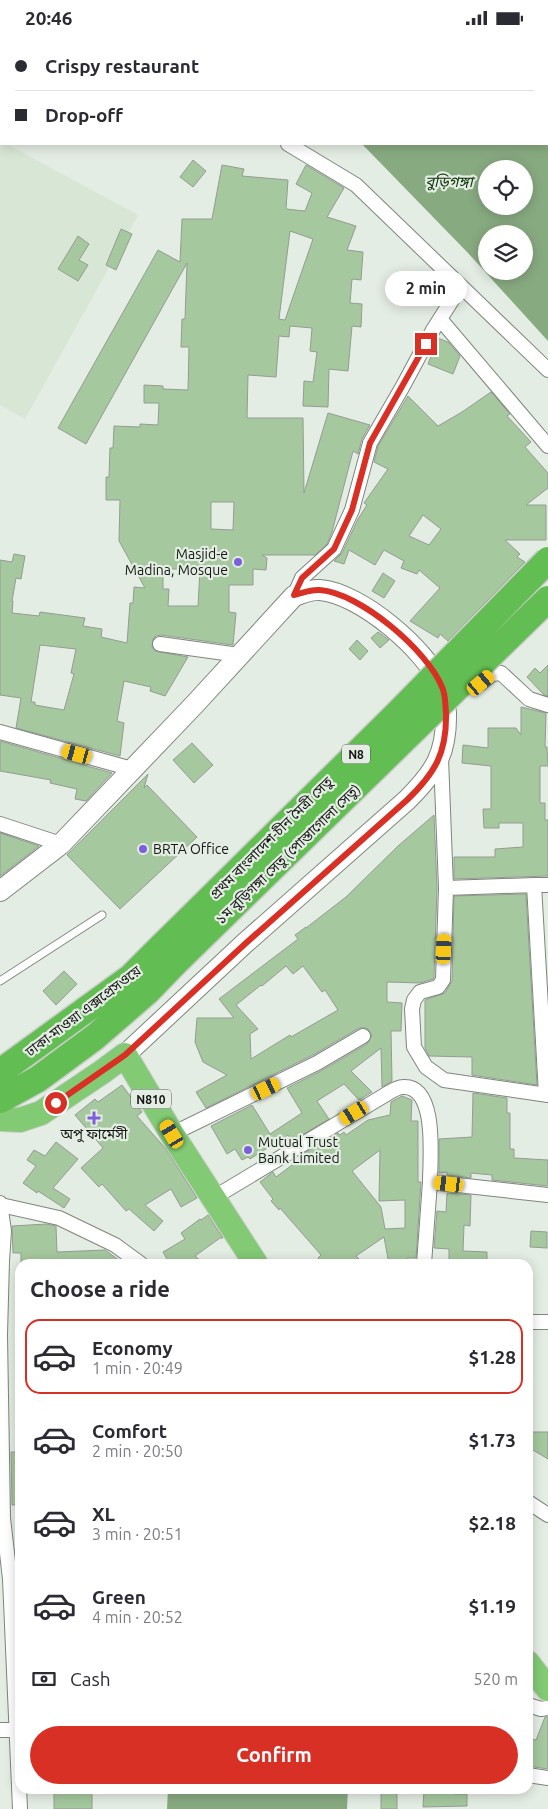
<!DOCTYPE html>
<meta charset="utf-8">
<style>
body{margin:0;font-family:Ubuntu,"Noto Sans Bengali",sans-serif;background:#f2f2f3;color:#2b2b33;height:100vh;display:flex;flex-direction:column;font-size:19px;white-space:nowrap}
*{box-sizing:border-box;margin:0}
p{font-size:16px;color:#7c7c81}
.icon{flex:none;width:28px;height:28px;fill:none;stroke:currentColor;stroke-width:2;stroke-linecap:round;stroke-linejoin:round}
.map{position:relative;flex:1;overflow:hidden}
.details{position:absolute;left:15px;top:1224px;width:518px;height:535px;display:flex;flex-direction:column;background:#fff;border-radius:15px;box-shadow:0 2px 12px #0003}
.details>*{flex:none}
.banner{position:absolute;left:0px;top:0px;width:549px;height:110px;box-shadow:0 2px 12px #0003;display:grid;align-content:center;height:110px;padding:0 15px;background:#fff}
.controls{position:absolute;left:478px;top:125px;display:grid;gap:10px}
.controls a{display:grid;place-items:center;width:55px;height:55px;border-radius:50%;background:#fff;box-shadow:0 2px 12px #0003;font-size:25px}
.end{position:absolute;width:22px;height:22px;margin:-11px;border:6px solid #d93025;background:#fff;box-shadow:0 0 0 2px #fff}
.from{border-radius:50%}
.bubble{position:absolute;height:35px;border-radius:18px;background:#fff;box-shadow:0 2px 12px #0003;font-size:16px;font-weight:700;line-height:35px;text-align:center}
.car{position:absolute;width:15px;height:30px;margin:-15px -8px;border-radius:6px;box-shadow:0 0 4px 1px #0007;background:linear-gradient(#f5c518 24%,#345 0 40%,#f5c518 0 76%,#345 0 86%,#f5c518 0)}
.banner b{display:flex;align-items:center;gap:18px;height:48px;font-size:19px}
.banner b+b{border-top:1px solid #e1e1e2}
.banner i{width:12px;height:12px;background:#2b2b33}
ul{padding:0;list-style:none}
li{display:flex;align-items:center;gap:15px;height:75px;margin:0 10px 8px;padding:0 5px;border:2px solid transparent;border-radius:15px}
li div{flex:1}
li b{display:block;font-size:19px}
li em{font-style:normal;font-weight:700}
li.active{border-color:#d93025}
li>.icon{width:45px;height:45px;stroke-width:1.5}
h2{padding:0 15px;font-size:22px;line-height:60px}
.pay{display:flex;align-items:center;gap:12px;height:55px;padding:0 15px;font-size:19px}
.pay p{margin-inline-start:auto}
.button{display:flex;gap:10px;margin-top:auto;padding:10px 15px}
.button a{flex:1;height:58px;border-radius:30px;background:#d93025;color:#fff;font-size:20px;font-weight:700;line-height:58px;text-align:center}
.status{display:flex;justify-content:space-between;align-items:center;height:35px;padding:0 25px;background:#fff;direction:ltr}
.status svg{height:14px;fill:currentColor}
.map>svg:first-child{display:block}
.built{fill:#d8e6d5}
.water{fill:#88aa81;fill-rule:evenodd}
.building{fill:#a5c89e;stroke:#949c93;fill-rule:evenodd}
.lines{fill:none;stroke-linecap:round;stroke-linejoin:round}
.service-casing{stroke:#7e867c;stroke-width:9}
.minor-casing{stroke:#7e867c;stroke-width:16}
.secondary-casing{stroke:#7e867c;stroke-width:22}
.trunk-casing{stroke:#cccccb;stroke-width:26}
.motorway-casing{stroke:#cccccb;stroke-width:29}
.service{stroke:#fff;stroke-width:7}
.minor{stroke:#fff;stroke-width:14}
.secondary{stroke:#fff;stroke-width:20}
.trunk{stroke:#82ca74;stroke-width:24}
.motorway{stroke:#62bd52;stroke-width:26}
.motorway-bridge-casing{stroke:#cccccb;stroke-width:29;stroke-linecap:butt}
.motorway-bridge{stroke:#62bd52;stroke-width:26}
.route{stroke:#d93025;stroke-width:6}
.poi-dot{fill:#7c5fd9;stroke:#e4ede3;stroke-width:2}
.labels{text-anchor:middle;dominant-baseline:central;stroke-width:4.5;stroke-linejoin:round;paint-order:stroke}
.shield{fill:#e4ede3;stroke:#535852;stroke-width:1}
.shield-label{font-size:12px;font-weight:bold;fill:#151814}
.poi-label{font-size:14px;fill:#151814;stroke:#e4ede3;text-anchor:start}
.street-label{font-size:14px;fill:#151814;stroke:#e4ede3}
.water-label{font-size:15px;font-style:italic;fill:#0f3308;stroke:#e4ede3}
</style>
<div class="status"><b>20:46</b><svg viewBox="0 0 49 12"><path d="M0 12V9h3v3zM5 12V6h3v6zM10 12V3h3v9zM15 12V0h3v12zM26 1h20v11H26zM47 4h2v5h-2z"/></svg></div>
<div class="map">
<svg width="548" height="1774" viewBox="0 0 548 1774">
<rect width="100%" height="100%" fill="#e4ede3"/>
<path class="built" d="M0 105 1 109H7L138 180 25 384 0 370Z"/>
<path class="water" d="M193 0H548V306L468 218 362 109H548V1ZM486 134H524V171H486ZM486 199H524V236H486Z
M168 1754H348L347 1774H167Z"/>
<path class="building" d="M193 125 206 136 193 152 180 142Z
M222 130 244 134 242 141 288 145 286 174 305 176 312 158 296 149 306 130 344 153 327 182 356 191 347 215 363 217 361 245 352 244 350 268 362 269 361 292 352 291 348 336 329 334 328 372 303 371 304 346 313 347 317 317 310 316 312 293 290 291 289 302 279 301 276 342 248 340 247 383H303L304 458 328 378 370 390 362 404 358 419 353 416 332 497 327 509 315 520H262L267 523 266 535 253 534V550H229V577L236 578 233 610 161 600 156 601 153 604 152 612 155 616 188 622 165 661 150 656 151 652 124 646 117 686 124 688 120 721 16 693 21 663 0 660V525L12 527 14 519 25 521 21 544 16 543 12 566H13L12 578 39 581 40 577 85 583 83 591 102 594 101 602 127 608 130 568H133L134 552 145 553 119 506 120 465H106V442H109L110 413H113L114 391 140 392V389L158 390 159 368H144V350L163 351V354L188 355 189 312H181L182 284H185L187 228 86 409 58 393 158 215 180 227 182 184H212ZM290 196 313 204 285 285 279 284ZM211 467H234L233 495 211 494ZM163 534H200L198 571H168L169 554H163ZM40 610 76 614 71 638 74 639 64 675 35 670V667H31Z
M121 194 132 199 116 235 106 230Z
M78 201 89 209 79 225 88 230 78 246 58 234Z
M438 303 448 307 460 321 453 339 428 329Z
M491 357 510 379 507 381 531 407 525 412 548 438V453L526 470H546V505H505L520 519 517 522 525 527 448 606 440 599 438 603 410 586 440 553 419 535 417 539 401 533 404 526 384 515 375 530 349 515 344 529 334 526 342 518 358 484 367 470 364 468 388 434 374 427 378 411 408 361 438 391 462 377ZM423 480 441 494 429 510 409 501Z
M383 538 395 546 384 563 372 556Z
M378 597 389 605 380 613 371 603Z
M357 605 368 616 360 625 349 614Z
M548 630V661L544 660 527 642 535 633 540 638Z
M521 672 546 678 545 712H547L548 731H540V768H545V785H548V841L454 844V822H495V814L523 812V788H499V793H484L483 774H491V731L462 728 463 710 488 713V693H516L521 700Z
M0 706 112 738 86 766 75 764 77 754 50 748 51 745 0 736Z
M192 708 213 730 194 748 173 725Z
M148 739 144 753 147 750 197 802 120 874 67 820Z
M434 780 437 853 434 942 433 944 420 948 387 947V967L402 968 401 996H391L392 1046 382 1052 381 1013 351 1036 372 1057 359 1065 344 1049 317 1066 329 1084 292 1106 288 1100 250 1124 248 1122 242 1125 235 1114 227 1119 211 1091 252 1070 270 1099 302 1078 287 1053 321 1036 367 1009 372 1000 367 993H359L313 1020 206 1073 196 1057 227 1040 203 1027 195 1007 197 983H234L219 964 298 904 295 900 306 892V893L346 862 398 811ZM286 931 293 939 303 931 322 957 325 955 338 975 291 1002 290 1000 251 1024 250 999 258 994 236 970 261 950 262 951Z
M0 798 39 811 0 841Z
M526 859 537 1050 472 1040V1022L429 1021 425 1013V965L445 958 452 946 454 861Z
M64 936 77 949 56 970 43 956Z
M122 1050 142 1077 137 1081 166 1114 197 1163 181 1172 171 1154 145 1170 163 1186 154 1196 129 1174 126 1176 102 1149 99 1152 81 1133 103 1113 75 1080 95 1064 98 1067Z
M473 1058 507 1063V1078H510V1114H514V1123L548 1125V1151L492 1145V1140L471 1138V1143L447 1140V1137L439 1138V1104L472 1102Z
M402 1061 412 1065 411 1086H418V1147H421L416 1223H407L409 1229H389L384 1202 356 1221 364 1229H322L318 1223 321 1220 280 1173 279 1175 271 1166 273 1164 260 1147 273 1137 276 1142 303 1122 301 1120 338 1098 340 1100 344 1097 346 1100 368 1085 390 1080 391 1067ZM380 1115 379 1166 405 1165V1193L385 1194 381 1172 352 1136Z
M56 1107 78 1124 53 1153 70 1164 64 1173 38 1156 37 1158 23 1148 36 1131 27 1125 34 1115 45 1121Z
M447 1158 471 1160 470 1191 464 1190 463 1216 487 1217V1228L449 1229V1214L434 1213 437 1176 446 1177Z
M208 1180 223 1203H220L195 1221 204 1229H170L163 1217 185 1204 181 1198 200 1184 201 1185Z
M47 1189 56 1191 57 1217 105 1215 124 1229H21V1218H13L12 1191Z
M531 1196 547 1197V1213L530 1212Z
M528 1397H548V1424L528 1412Z
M11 1417H19L17 1470H12Z
M545 1682H548V1734L528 1731V1703L536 1705Z
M54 1754H92V1774H54Z
M381 1754H397V1774H381Z
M424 1755H441L454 1757V1759H467V1771L423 1772Z"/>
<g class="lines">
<defs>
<path id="service" d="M0 946 102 880"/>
<path id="minor" d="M144 0 145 1
M288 109 356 150 548 335
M440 284 548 411
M294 561 302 543 334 514 352 475 370 408 403 351 433 295 461 251
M160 609 239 620
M463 652 481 648 492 639 501 638 529 664 548 670
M0 697 132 734
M441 723 446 853 443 945 438 952 420 957 414 965 412 974 414 1012 426 1032 444 1045 548 1060
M0 789 61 809
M534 850H548
M446 853 534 850 546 1059
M172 1099 317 1028 363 1001
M213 1163 385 1060C390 1057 397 1052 403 1052 438 1050 430 1125 430 1147
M0 1168 4 1196 2 1226 0 1300 3 1483 10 1544 20 1774
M1 1170 59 1183 115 1210 141 1229
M424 1229 430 1147 548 1160
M528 1287H548
M528 1467 548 1480
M528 1670 541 1674 548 1673
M0 1695H17
M528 1740 548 1743"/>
<path id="secondary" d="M0 856 61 809 194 670 294 561C303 558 311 554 320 555 360 558 427 615 442 652 446 660 445 670 446 678 447 719 435 737 407 765L245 908 125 1020"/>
<path id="trunk" d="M0 1084 20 1085 41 1078 102 1037 125 1020 172 1099 256 1229
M528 1628 548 1654"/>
<path id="motorway" d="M0 1037 131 942 162 911
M0 1065 38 1044 95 1002 148 956 177 926"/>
</defs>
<use href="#service" class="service-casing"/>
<use href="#minor" class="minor-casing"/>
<use href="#secondary" class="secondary-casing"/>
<use href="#trunk" class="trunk-casing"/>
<use href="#motorway" class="motorway-casing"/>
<use href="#service" class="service"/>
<use href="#minor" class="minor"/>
<use href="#secondary" class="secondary"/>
<use href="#trunk" class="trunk"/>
<use href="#motorway" class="motorway"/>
<defs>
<path id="motorway-bridge" d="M162 911 397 679 548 525
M177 926 548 564"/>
</defs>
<use href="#motorway-bridge" class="motorway-bridge-casing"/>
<use href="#motorway-bridge" class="motorway-bridge"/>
</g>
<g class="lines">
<path class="route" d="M56 1068 125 1020 246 908 407 765C435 738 447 718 446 678 445 670 446 660 442 652 427 615 360 558 320 555 311 554 303 558 294 560L302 543 334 514 352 475 370 408 426 309"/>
</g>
<g class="poi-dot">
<circle cx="238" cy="527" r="5"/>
<circle cx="143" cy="814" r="5"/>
<path d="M91.5 1075.5h5v5h5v5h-5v5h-5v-5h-5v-5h5z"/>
<circle cx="248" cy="1115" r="5"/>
</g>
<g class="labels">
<g class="shield">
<rect x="342" y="709.5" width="28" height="19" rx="4"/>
<rect x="131" y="1054.5" width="40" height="19" rx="4"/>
</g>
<g class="shield-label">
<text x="356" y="719">N8</text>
<text x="151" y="1064">N810</text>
</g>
<g class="poi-label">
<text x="228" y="519" text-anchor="end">Masjid-e<tspan x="228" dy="16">Madina, Mosque</tspan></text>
<text x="153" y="814">BRTA Office</text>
<text x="94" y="1099" text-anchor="middle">অপু ফার্মেসী</text>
<text x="258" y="1107">Mutual Trust<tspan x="258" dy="16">Bank Limited</tspan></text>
</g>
<g class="street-label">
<text transform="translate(271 803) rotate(-45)">প্রথম বাংলাদেশ-চীন মৈত্রী সেতু</text>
<text transform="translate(288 819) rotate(-44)">১ম বুড়িগঙ্গা সেতু (পোস্তাগোলা সেতু)</text>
<text transform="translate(83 976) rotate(-37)">ঢাকা-মাওয়া এক্সপ্রেসওয়ে</text>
</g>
<g class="water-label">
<text x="449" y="146">বুড়িগঙ্গা</text>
</g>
</g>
</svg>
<div class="controls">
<a><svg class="icon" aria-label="locate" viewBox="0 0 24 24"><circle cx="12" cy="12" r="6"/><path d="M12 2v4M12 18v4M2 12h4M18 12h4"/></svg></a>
<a><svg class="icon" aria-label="layers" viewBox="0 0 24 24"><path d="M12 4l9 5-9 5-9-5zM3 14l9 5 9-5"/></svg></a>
</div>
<i class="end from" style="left:56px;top:1068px"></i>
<i class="end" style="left:426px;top:309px"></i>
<div class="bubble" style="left:385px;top:236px;width:82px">2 min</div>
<i class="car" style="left:481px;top:648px;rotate:50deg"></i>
<i class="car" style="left:77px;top:719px;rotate:285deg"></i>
<i class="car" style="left:444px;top:914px;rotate:3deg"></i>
<i class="car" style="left:266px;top:1054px;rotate:64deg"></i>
<i class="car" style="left:354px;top:1078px;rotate:239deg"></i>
<i class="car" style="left:172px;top:1099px;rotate:329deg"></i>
<i class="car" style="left:449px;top:1149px;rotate:277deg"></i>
<div class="banner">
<b><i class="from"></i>Crispy restaurant</b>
<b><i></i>Drop-off</b>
</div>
<section class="details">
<h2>Choose a ride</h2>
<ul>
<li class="active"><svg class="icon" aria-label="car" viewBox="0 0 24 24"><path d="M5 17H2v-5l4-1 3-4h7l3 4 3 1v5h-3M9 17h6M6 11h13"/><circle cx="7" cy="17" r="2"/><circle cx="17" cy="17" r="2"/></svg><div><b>Economy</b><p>1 min · 20:49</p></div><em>$1.28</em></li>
<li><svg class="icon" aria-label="car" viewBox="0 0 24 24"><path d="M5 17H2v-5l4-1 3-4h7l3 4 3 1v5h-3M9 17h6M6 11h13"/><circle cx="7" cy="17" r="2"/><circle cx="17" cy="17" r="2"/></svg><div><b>Comfort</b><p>2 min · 20:50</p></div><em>$1.73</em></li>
<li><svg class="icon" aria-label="car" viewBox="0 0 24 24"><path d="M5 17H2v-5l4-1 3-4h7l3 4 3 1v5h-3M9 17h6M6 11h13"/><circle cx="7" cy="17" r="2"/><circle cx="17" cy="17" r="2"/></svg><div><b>XL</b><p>3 min · 20:51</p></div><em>$2.18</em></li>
<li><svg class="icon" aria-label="car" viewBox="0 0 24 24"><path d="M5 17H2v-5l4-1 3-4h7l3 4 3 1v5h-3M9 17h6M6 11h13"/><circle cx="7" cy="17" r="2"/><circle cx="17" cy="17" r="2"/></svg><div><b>Green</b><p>4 min · 20:52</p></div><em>$1.19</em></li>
</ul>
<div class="pay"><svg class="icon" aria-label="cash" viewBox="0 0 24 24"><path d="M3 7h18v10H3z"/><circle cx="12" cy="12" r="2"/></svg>Cash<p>520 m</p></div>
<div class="button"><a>Confirm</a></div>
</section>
</div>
